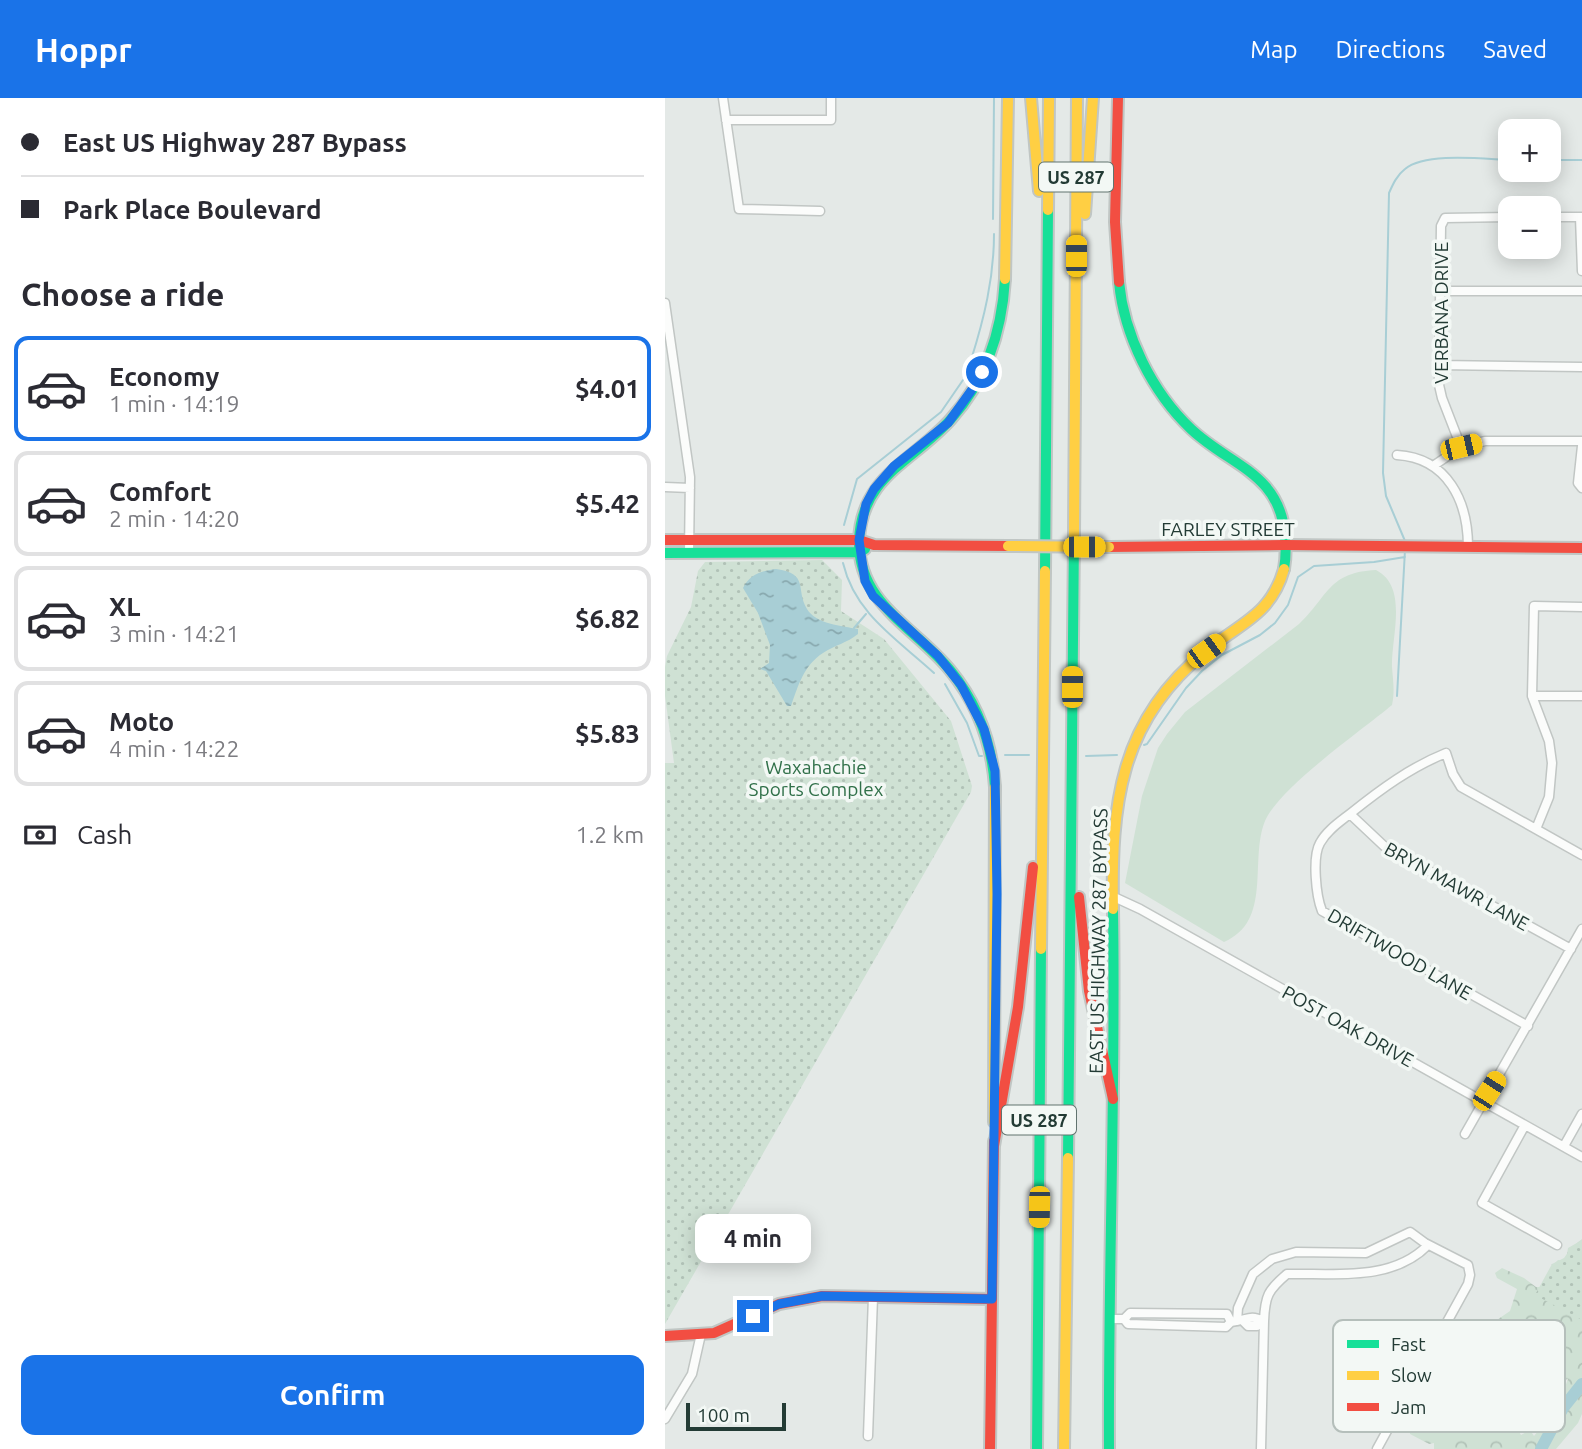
<!DOCTYPE html>
<meta charset="utf-8">
<style>
body{margin:0;font-family:Ubuntu,sans-serif;background:#f2f2f3;color:#2b2b33;height:100vh;display:flex;flex-direction:column;font-size:26px;white-space:nowrap}
*{box-sizing:border-box;margin:0}
p{font-size:23px;color:#7c7c81}
.icon{flex:none;width:38px;height:38px;fill:none;stroke:currentColor;stroke-width:2;stroke-linecap:round;stroke-linejoin:round}
.map{position:relative;flex:1;overflow:hidden}
.sheet{display:flex;flex-direction:column;background:#fff;width:665px}
.sheet>*{flex:none}
.guide{display:grid;align-content:center;height:154px;padding:0 21px;background:#fff}
.fabs{position:absolute;left:833px;top:21px;display:grid;gap:14px}
.fabs a{display:grid;place-items:center;width:63px;height:63px;border-radius:14px;background:#fff;box-shadow:0 4px 18px #0003;font-size:35px}
.scale{position:absolute;left:21px;bottom:18px;width:100px;box-sizing:border-box;padding-left:7px;border:4px solid #233b35;border-top:0;font-size:19px;line-height:24px;white-space:nowrap;color:#233b35;-webkit-text-stroke:5px #f3f8f5;paint-order:stroke}
.end{position:absolute;width:32px;height:32px;margin:-16px;border:9px solid #1a73e8;background:#fff;box-shadow:0 0 0 4px #fff}
.from{border-radius:50%}
.bubble{position:absolute;height:49px;border-radius:14px;background:#fff;box-shadow:0 4px 18px #0003;font-size:23px;font-weight:700;line-height:49px;text-align:center}
.car{position:absolute;width:21px;height:42px;margin:-21px -10px;border-radius:9px;box-shadow:0 0 5px 2px #0007;background:linear-gradient(#f5c518 24%,#345 0 40%,#f5c518 0 76%,#345 0 86%,#f5c518 0)}
.guide b{display:flex;align-items:center;gap:24px;height:66px;font-size:26px}
.guide b+b{border-top:2px solid #e1e1e2}
.guide i{width:18px;height:18px;background:#2b2b33}
ul{padding:0;list-style:none}
li{display:flex;align-items:center;gap:21px;height:105px;margin:0 14px 10px;padding:0 7px;border:4px solid #e1e1e2;border-radius:14px}
li div{flex:1}
li b{display:block;font-size:26px}
li em{font-style:normal;font-weight:700}
li.selected{border-color:#1a73e8}
li>.icon{width:63px;height:63px;stroke-width:1.5}
h2{padding:0 21px;font-size:32px;line-height:84px}
.pay{display:flex;align-items:center;gap:18px;height:77px;padding:0 21px;font-size:26px}
.pay p{margin-inline-start:auto}
.button{display:flex;gap:14px;margin-top:auto;padding:14px 21px}
.button a{flex:1;height:80px;border-radius:14px;background:#1a73e8;color:#fff;font-size:28px;font-weight:700;line-height:80px;text-align:center}
header{display:flex;align-items:center;gap:42px;box-sizing:border-box;height:98px;padding:0 35px;background:#1a73e8;color:#fff}
header strong{font-size:33px}
nav{display:flex;gap:38px;margin-inline-start:auto;font-size:24px}
main{display:flex;flex:1;min-height:0}
.map>svg:first-child{display:block}
.grass{fill:#cfe1d4}
.forest{fill:url(#forest-crowns);fill-rule:evenodd}
.park{fill:url(#park-dots)}
.water{fill:url(#water-ripples)}
.lines{fill:none;stroke-linecap:round;stroke-linejoin:round}
.stream{stroke:#a8ced5;stroke-width:2}
.river{stroke:#a8ced5;stroke-width:12}
.street-casing{stroke:#c1c6c4;stroke-width:11}
.fast-casing{stroke:#c0c6c4;stroke-width:14}
.slow-casing{stroke:#c0c6c4;stroke-width:14}
.jam-casing{stroke:#c0c6c4;stroke-width:14}
.street{stroke:#fbfcfb;stroke-width:8}
.fast{stroke:#16e098;stroke-width:10}
.slow{stroke:#ffcf43;stroke-width:10}
.jam{stroke:#f24e42;stroke-width:10}
.slow-bridge-casing{stroke:#c0c6c4;stroke-width:14;stroke-linecap:butt}
.slow-bridge{stroke:#ffcf43;stroke-width:10}
.route{stroke:#1a73e8;stroke-width:9}
.labels{text-anchor:middle;dominant-baseline:central;stroke-width:7;stroke-linejoin:round;paint-order:stroke}
.shield{fill:#f3f8f5;stroke:#61746f;stroke-width:2}
.shield-label{font-size:18px;font-weight:bold;fill:#233b35}
.street-label{font-size:19px;fill:#233b35;stroke:#f3f8f5}
.park-label{font-size:19px;fill:#307049;stroke:#f3f8f5}
.key{fill:#f3f8f5;stroke:#b5bfbb;stroke-width:2}
.key-label{font-size:19px;fill:#233b35}
</style>
<header>
<strong>Hoppr</strong>
<nav><a>Map</a><a>Directions</a><a>Saved</a></nav>
</header>
<main>
<section class="sheet">
<div class="guide">
<b><i class="from"></i>East US Highway 287 Bypass</b>
<b><i></i>Park Place Boulevard</b>
</div>
<h2>Choose a ride</h2>
<ul>
<li class="selected"><svg class="icon" aria-label="car" viewBox="0 0 24 24"><path d="M5 17H2v-5l4-1 3-4h7l3 4 3 1v5h-3M9 17h6M6 11h13"/><circle cx="7" cy="17" r="2"/><circle cx="17" cy="17" r="2"/></svg><div><b>Economy</b><p>1 min · 14:19</p></div><em>$4.01</em></li>
<li><svg class="icon" aria-label="car" viewBox="0 0 24 24"><path d="M5 17H2v-5l4-1 3-4h7l3 4 3 1v5h-3M9 17h6M6 11h13"/><circle cx="7" cy="17" r="2"/><circle cx="17" cy="17" r="2"/></svg><div><b>Comfort</b><p>2 min · 14:20</p></div><em>$5.42</em></li>
<li><svg class="icon" aria-label="car" viewBox="0 0 24 24"><path d="M5 17H2v-5l4-1 3-4h7l3 4 3 1v5h-3M9 17h6M6 11h13"/><circle cx="7" cy="17" r="2"/><circle cx="17" cy="17" r="2"/></svg><div><b>XL</b><p>3 min · 14:21</p></div><em>$6.82</em></li>
<li><svg class="icon" aria-label="car" viewBox="0 0 24 24"><path d="M5 17H2v-5l4-1 3-4h7l3 4 3 1v5h-3M9 17h6M6 11h13"/><circle cx="7" cy="17" r="2"/><circle cx="17" cy="17" r="2"/></svg><div><b>Moto</b><p>4 min · 14:22</p></div><em>$5.83</em></li>
</ul>
<div class="pay"><svg class="icon" aria-label="cash" viewBox="0 0 24 24"><path d="M3 7h18v10H3z"/><circle cx="12" cy="12" r="2"/></svg>Cash<p>1.2 km</p></div>
<div class="button"><a>Confirm</a></div>
</section>
<div class="map">
<svg width="917" height="1351" viewBox="0 0 917 1351">
<defs>
<pattern id="forest-crowns" width="20" height="18" patternUnits="userSpaceOnUse" patternTransform="scale(1.75)"><rect width="20" height="18" fill="#cfe1d4"/><path d="M2 6a3 3 0 1 1 6 0M12 15a3 3 0 1 1 6 0" fill="none" stroke="#b1c2b7"/></pattern>
<pattern id="park-dots" width="8" height="8" patternUnits="userSpaceOnUse" patternTransform="scale(1.75)"><rect width="8" height="8" fill="#cfe1d4"/><path d="M2 2h.1M6 6h.1" fill="none" stroke="#b1c2b7" stroke-width="1.8" stroke-linecap="round"/></pattern>
<pattern id="water-ripples" width="26" height="14" patternUnits="userSpaceOnUse" patternTransform="scale(1.75)"><rect width="26" height="14" fill="#a8ced5"/><path d="M2 4q2-2 4 0t4 0M15 11q2-2 4 0t4 0" fill="none" stroke="#88a8ae"/></pattern>
</defs>
<rect width="100%" height="100%" fill="#e4e9e7"/>
<path class="grass" d="M711 472C744 489 726 539 727 569 728 583 730 593 727 607 697 632 614 690 600 723 584 762 608 823 559 844L460 785 477 698 493 650 502 636 520 614 634 526C663 499 663 474 711 472Z"/>
<path class="forest" d="M917 1142V1316L913 1325 891 1351H769V1345L764 1346 745 1336 744 1325 750 1311 762 1294 764 1281 769 1272 807 1239 845 1213 852 1191 832 1180 830 1175 837 1170 859 1180 871 1189H876L887 1168 893 1162 901 1163 903 1150ZM903 1281 892 1310 869 1338 865 1332 856 1337 847 1321 850 1318 859 1320 864 1318V1309L857 1311 855 1304 849 1301 840 1307 833 1308 843 1289 851 1290 869 1305 887 1304 889 1293 894 1291V1284Z"/>
<path class="park" d="M157 462 177 482 176 513 219 541 286 623 307 688 306 694 0 1226V665H9L0 598V569L2 558 26 509 33 473 40 464Z
M917 1141V1222L870 1197 887 1166 899 1160 906 1150Z"/>
<path class="water" d="M111 471C145 476 130 491 142 511 151 526 177 528 193 531V536C182 545 170 547 158 555 139 567 133 588 126 608H122L101 573 95 571 104 565 105 547 93 515 78 490C85 476 96 473 111 471Z"/>
<g class="lines">
<path class="stream" d="M884 62H917
M328 121 329 0
M306 262C319 221 329 180 329 136
M179 427 192 381 276 314 298 282
M740 443 721 398 718 375 724 95C728 86 732 77 740 71 761 54 818 61 845 62
M178 465C190 516 232 541 269 575
M189 530 201 516
M280 586 302 625 314 658H317
M732 598 740 452
M479 647 482 646 521 590 537 573 557 557 595 537 610 525 623 507 633 479 649 468 709 464 740 459
M340 657H364
M421 658 452 657"/>
<path class="river" d="M876 1351 898 1310 917 1286"/>
<defs>
<path id="street" d="M58 0 74 111 155 113
M61 22H166V0
M884 119H917
M915 119 917 173
M777 193H917
M0 205 25 379 24 455
M774 267 917 269
M917 348 913 385 917 390
M796 349 777 300 774 287 776 128 780 120 845 119
M732 357C783 360 803 404 803 449
M768 368 796 349 820 343H917
M0 389 25 390
M867 598H917
M685 716 719 748 906 851
M871 731 884 699 887 665 884 643 867 598 869 508 917 509
M449 799 475 811 917 1059
M863 928 657 813C651 798 647 759 655 745 662 732 676 723 686 715 716 691 746 669 781 655L788 676 796 689 917 757
M860 1027 817 1105 892 1147
M800 1036 917 831
M899 1048 917 1016
M446 1221H459L463 1226 561 1229 566 1224C584 1222 583 1216 599 1223L596 1351
M459 1221 465 1215 562 1216 566 1224
M572 1223 573 1210 588 1176 607 1161 631 1154 701 1155 745 1134 760 1145 803 1167 805 1177 803 1186 712 1351
M578 1223 583 1228H592L596 1223
M599 1223C600 1198 603 1192 622 1176 669 1175 727 1184 763 1147
M749 1284 719 1267 717 1260 724 1247 731 1245 761 1262
M0 1321 27 1276 36 1236
M203 1338 208 1199"/>
<path id="fast" d="M454 184C459 237 487 294 526 331 565 368 616 375 620 439 621 450 621 460 619 471
M0 455 195 454 200 451
M380 473 383 112
M330 689C327 646 313 606 285 572 251 530 193 506 194 443 196 378 249 363 286 321 321 282 337 232 340 181
M403 1060 409 437
M372 1351 376 851
M444 1351C443 1171 451 991 448 811"/>
<path id="slow" d="M366 0 374 93
M383 112 384 0
M420 116 428 0
M340 181 343 0
M409 437 412 0
M448 811C446 708 454 623 540 554 573 526 606 518 619 471
M376 851 380 473
M329 1024 330 689
M399 1351 403 1060"/>
<path id="jam" d="M453 0 450 124 454 184
M0 442H194L209 447 343 448
M444 449 620 447 917 450
M414 799 424 893 448 1001
M329 1048 353 909 368 769
M0 1238 49 1235 114 1206 157 1198 327 1201
M325 1351 329 1043"/>
</defs>
<use href="#street" class="street-casing"/>
<use href="#fast" class="fast-casing"/>
<use href="#slow" class="slow-casing"/>
<use href="#jam" class="jam-casing"/>
<use href="#street" class="street"/>
<use href="#fast" class="fast"/>
<use href="#slow" class="slow"/>
<use href="#jam" class="jam"/>
<defs>
<path id="slow-bridge" d="M343 448 444 449"/>
</defs>
<use href="#slow-bridge" class="slow-bridge-casing"/>
<use href="#slow-bridge" class="slow-bridge"/>
</g>
<g class="lines">
<path class="route" d="M88 1218 114 1206 157 1198 327 1201 332 796 330 673 319 631 296 587 273 558 208 498 200 483 194 442 201 406 209 391 229 368 283 325 306 293 317 274"/>
</g>
<g class="labels">
<g class="shield">
<rect x="374" y="64.5" width="74" height="29" rx="5"/>
<rect x="337" y="1007.5" width="74" height="29" rx="5"/>
</g>
<g class="shield-label">
<text x="411" y="79">US 287</text>
<text x="374" y="1022">US 287</text>
</g>
<g class="street-label">
<text transform="translate(776 215) rotate(-90)">VERBANA DRIVE</text>
<text x="563" y="431">FARLEY STREET</text>
<text transform="translate(792 788) rotate(29)">BRYN MAWR LANE</text>
<text transform="translate(433 843) rotate(-89)">EAST US HIGHWAY 287 BYPASS</text>
<text transform="translate(735 856) rotate(30)">DRIFTWOOD LANE</text>
<text transform="translate(683 928) rotate(29)">POST OAK DRIVE</text>
</g>
<g class="park-label">
<text x="151" y="669">Waxahachie<tspan x="151" dy="22">Sports Complex</tspan></text>
</g>
</g>
<rect x="668" y="1222" width="232" height="112" rx="10" class="key"/>
<rect x="682" y="1242" width="32" height="8" fill="#16e098"/>
<rect x="682" y="1273" width="32" height="9" fill="#ffcf43"/>
<rect x="682" y="1305" width="32" height="8" fill="#f24e42"/>
<g class="key-label">
<text x="726" y="1253">Fast</text>
<text x="726" y="1284">Slow</text>
<text x="726" y="1316">Jam</text>
</g>
</svg>
<div class="fabs">
<a>+</a>
<a>−</a>
</div>
<div class="scale">100 m</div>
<i class="end from" style="left:317px;top:274px"></i>
<i class="end" style="left:88px;top:1218px"></i>
<div class="bubble" style="left:30px;top:1116px;width:116px">4 min</div>
<i class="car" style="left:411px;top:158px;rotate:0deg"></i>
<i class="car" style="left:796px;top:349px;rotate:77deg"></i>
<i class="car" style="left:419px;top:449px;rotate:90deg"></i>
<i class="car" style="left:541px;top:553px;rotate:54deg"></i>
<i class="car" style="left:407px;top:589px;rotate:0deg"></i>
<i class="car" style="left:824px;top:993px;rotate:33deg"></i>
<i class="car" style="left:374px;top:1109px;rotate:181deg"></i>
</div>
</main>
